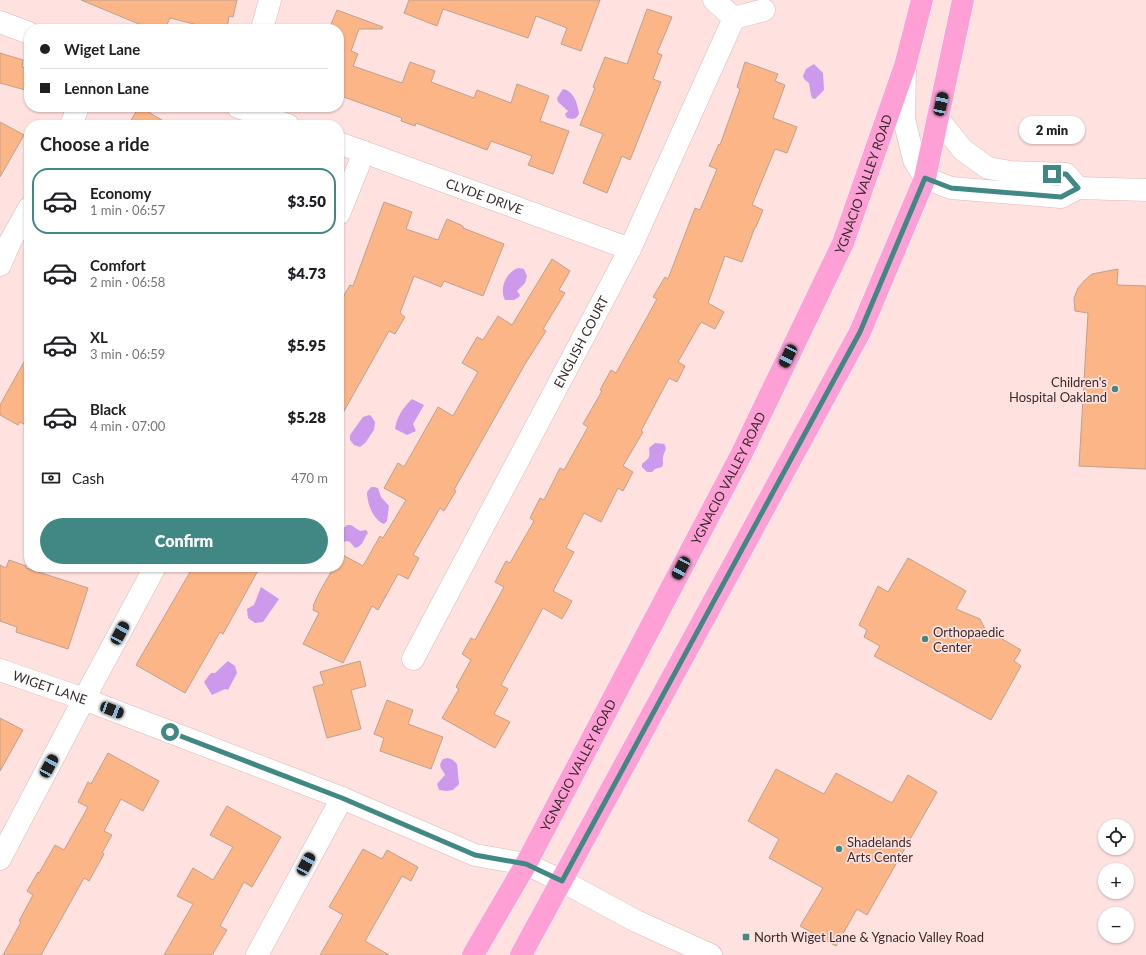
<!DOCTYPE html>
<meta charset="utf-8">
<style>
body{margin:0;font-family:Lato,sans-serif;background:#f6f6f6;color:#202124;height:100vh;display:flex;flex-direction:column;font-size:15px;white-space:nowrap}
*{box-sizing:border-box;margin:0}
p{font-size:13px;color:#757577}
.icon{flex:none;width:22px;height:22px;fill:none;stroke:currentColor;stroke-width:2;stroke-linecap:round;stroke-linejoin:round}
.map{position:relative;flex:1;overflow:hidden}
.panel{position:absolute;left:24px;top:120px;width:320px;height:452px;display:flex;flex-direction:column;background:#fff;border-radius:16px;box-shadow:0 1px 3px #0004}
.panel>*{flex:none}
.hud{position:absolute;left:24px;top:24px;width:320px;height:88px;border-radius:16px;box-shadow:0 1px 3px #0004;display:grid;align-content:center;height:88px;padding:0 16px;background:#fff}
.fabs{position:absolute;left:1098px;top:819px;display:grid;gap:8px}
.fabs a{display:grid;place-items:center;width:36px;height:36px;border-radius:50%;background:#fff;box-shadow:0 1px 3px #0004;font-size:20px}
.end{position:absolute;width:18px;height:18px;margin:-9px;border:5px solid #418884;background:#fff;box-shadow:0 0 0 2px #fff}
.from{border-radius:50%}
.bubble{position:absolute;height:28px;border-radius:14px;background:#fff;box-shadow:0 1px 3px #0004;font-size:13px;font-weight:800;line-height:28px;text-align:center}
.car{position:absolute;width:12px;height:24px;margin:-12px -6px;border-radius:5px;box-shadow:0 0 3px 1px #0007;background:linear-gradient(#222 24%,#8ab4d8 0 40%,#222 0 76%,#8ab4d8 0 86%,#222 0)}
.hud b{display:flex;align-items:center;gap:14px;height:38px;font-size:15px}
.hud b+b{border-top:1px solid #e0e0e0}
.hud i{width:10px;height:10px;background:#202124}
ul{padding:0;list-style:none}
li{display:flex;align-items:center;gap:12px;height:66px;margin:0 8px 6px;padding:0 8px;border:2px solid transparent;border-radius:16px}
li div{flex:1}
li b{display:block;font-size:15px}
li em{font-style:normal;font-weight:800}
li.selected{border-color:#418884}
li>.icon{width:36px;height:36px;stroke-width:1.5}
h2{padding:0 16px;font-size:18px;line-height:48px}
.pay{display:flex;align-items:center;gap:10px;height:44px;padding:0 16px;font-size:15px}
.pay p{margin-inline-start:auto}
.button{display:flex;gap:8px;margin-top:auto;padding:8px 16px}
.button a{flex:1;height:46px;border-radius:24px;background:#418884;color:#fff;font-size:16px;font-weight:800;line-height:46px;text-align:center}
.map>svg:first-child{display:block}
.water{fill:#cc99ec}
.building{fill:#fcb587;stroke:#bda18f}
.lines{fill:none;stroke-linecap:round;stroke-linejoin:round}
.minor-casing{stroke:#dbb7b6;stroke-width:23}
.trunk-casing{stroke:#fff;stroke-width:23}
.minor{stroke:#fff;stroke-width:22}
.trunk{stroke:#fea0d6;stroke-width:22}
.route{stroke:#418884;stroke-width:5}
.poi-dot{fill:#418884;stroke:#ffe1e0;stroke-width:1.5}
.labels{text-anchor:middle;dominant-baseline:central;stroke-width:3.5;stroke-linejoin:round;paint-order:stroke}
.street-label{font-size:13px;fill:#3a2c2c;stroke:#ffe1e0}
.poi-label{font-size:13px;fill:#3a2c2c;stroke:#ffe1e0;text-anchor:start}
</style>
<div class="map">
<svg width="1146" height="955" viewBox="0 0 1146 955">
<rect width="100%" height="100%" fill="#ffe1e0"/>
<path class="water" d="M814 64 823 73 824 90 815 99 812 98 811 95 809 83 804 79 803 76 806 69Z
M563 89C574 91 578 104 579 114L576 118 572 119 567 118 565 114 568 111 558 102 557 98Z
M519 268 524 269 527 276 525 283 517 291 520 295 519 297 514 300H505C499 289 506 271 519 268Z
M412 399 424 405 413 424 416 431 407 435 395 429C397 416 403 408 412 399Z
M369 415 371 416 375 422 374 430C369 436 367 443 360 447L354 445 350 440V435L363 417Z
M655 443 664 444C668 450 664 451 663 457 662 461 664 463 662 467L655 469 652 472H647L642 467V464C650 457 650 458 649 448Z
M371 487H374L378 488 381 497 389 506 387 521 384 524C373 520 367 503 367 492Z
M347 525H351L360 531 366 530 368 533C363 538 364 546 355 548L350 542 346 541 339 545V532Z
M261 587 279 599 263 622 255 623 248 618 247 609 254 605Z
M228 661 235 666 237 673 228 690 225 689 212 695 204 682 211 673H215Z
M448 758 453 760 457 764 459 784 453 790 446 791 439 790 437 784 445 775C442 768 437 767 443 759Z"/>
<path class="building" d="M81 0H237L233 17 229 16 227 29H197L198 25 170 18 165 29H151Z
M409 0H600L581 51 561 44 567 28 536 16 528 38 443 9 437 26 404 13Z
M647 9 672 17 657 53 662 55 653 79 661 82 630 160 622 156 607 193 583 183 603 134 580 125 595 88 593 87 605 57 627 64Z
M337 10 383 27 382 29H359L351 51 358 54 353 66 402 83 410 62 435 71 431 82 474 98 477 90 511 103 517 84 549 96 540 121 569 131 553 174 528 165 532 156 491 141 487 150 416 123 415 126 401 121 402 118 341 96 340 100 339 99V29H329Z
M0 53 23 60 22 67 29 69V91L0 83Z
M745 62 778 74 775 81 785 85 773 118 797 127 787 153 775 149 752 205 763 210 756 227H755L742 262 725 256 708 303 724 312 715 329 701 322 678 362 685 366 677 382 669 378 641 431 643 432 623 466 633 472 623 491 618 488 601 522 584 513 566 548 574 552 553 591 572 601 562 619 543 608 501 685 508 689 494 714 510 722 495 748 442 718 459 689 456 687 471 660 462 654 471 638 475 640 504 587 495 582 506 561 510 563 534 521 530 518 540 498 544 500 560 468 564 470 588 427 583 424 602 391 600 390 611 370 616 373 657 299 653 297 665 277 668 279 695 208 700 210 717 169 709 166 719 144 720 145 740 89 737 87Z
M139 107H140L170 125H128Z
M0 122 24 135 0 177Z
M384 202 412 212 406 229 438 240 447 219 463 226V228L504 244 483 296 444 281 441 287 414 276 400 313 405 317 395 334 389 331 339 420V304L350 285 353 286Z
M552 259 570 271 559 290 565 293 543 329 546 331 525 364 454 490 456 491 444 511 440 508 413 555 419 558 408 579 398 574 378 610 372 606 343 663 303 644 319 613 313 610 314 606H313L320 591 334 567H339V558L341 554 363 566 380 536 383 538 406 500 384 488 398 463 404 467 438 407 453 416 478 372 462 363 477 337 483 340 498 316 512 325Z
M1118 269 1117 285 1146 286V469L1079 466 1088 313 1075 311 1074 298 1078 288 1085 280 1092 274Z
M29 353V427L20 422 18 425 0 415V405Z
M908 558 966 591 956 609 980 619 985 629 1021 650 1014 661 1021 666 991 720 874 656 880 646 864 637 867 630 859 625 878 586 888 592Z
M9 560 26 566V568L88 588 68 649 16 632 17 627 0 621V565L6 568Z
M193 567H260L223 634 220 632 185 693 136 665Z
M360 661 366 686 351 690 361 729 327 738 313 687 324 684 320 672Z
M387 700 413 710 408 724 443 737 431 769 380 751 384 738 374 734Z
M0 718 23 730 0 771Z
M108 753 159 781 143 811 121 799 104 831 112 835 102 853 104 854 89 881 84 878 41 955H3L21 922 19 921 33 895 27 891 38 872 39 873 55 845 64 850 88 807 78 802 88 782 91 784Z
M776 769 824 794 836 773 892 803 908 775 937 792 867 915 857 909 836 946 800 926 823 888 769 858 779 839 748 821Z
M227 806 281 837 252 887 244 882 220 926 227 930 212 955H164L193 904 177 896 193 868 213 880 233 847 210 835Z
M363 849 382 859 387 850 418 867 411 881 402 876 365 941 389 955H320L343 915 329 907Z"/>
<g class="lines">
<defs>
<g id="minor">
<path d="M734 18 764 10"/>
<path d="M0 22 29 33"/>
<path d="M262 29 270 0"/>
<path d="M905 71 904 119 914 160 925 178 951 188 1061 197 1078 188 1146 190"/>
<path d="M238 107 288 125"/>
<path d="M938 119 963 150 988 168 1011 172 1066 174 1078 188"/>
<path d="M71 125 78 107"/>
<path id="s1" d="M339 143 630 249"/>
<path d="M339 214 364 152"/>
<path d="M0 265 10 242 29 208"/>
<path id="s2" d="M413 659 630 249 734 18 714 0"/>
<path id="s3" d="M0 670 84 699 342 798 475 855 526 864 562 881 636 921 711 955"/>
<path d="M0 859 84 699 155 567"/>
<path d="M257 955 342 798"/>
</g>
<g id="trunk">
<path id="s4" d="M473 955 526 864 741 455 843 243 905 66 922 0"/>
<path d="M521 955 860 332 925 178 963 0"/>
</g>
</defs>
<use href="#minor" class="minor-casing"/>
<use href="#trunk" class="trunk-casing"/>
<use href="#minor" class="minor"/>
<use href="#trunk" class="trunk"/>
</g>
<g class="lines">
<path class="route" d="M170 732 342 798 475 855 526 864 562 881 860 332 925 178 951 188 1061 197 1078 188 1066 174H1052"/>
</g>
<g class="poi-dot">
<circle cx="1115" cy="389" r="4"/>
<circle cx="925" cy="639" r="4"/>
<circle cx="839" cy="849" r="4"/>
<rect x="742" y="933" width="8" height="8" rx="2"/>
</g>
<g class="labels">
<g class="street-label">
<text stroke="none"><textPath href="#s4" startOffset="865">YGNACIO VALLEY ROAD</textPath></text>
<text stroke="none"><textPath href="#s1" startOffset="155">CLYDE DRIVE</textPath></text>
<text stroke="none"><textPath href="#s2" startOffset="359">ENGLISH COURT</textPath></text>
<text stroke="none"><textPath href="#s4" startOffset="541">YGNACIO VALLEY ROAD</textPath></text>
<text stroke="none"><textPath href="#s3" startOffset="53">WIGET LANE</textPath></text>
<text stroke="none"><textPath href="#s4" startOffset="217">YGNACIO VALLEY ROAD</textPath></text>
</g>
<g class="poi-label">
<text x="1107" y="382" text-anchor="end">Children's<tspan x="1107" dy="15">Hospital Oakland</tspan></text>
<text x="933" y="632">Orthopaedic<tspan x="933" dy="15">Center</tspan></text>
<text x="847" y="842">Shadelands<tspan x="847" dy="15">Arts Center</tspan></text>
<text x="754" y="937">North Wiget Lane &amp; Ygnacio Valley Road</text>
</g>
</g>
</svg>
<div class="fabs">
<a><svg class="icon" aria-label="locate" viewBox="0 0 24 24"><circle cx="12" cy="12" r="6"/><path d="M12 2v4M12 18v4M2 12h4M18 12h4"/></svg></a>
<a>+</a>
<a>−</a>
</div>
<i class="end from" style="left:170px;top:732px"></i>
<i class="end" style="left:1052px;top:174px"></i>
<div class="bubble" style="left:1019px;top:116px;width:66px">2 min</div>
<i class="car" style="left:941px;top:104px;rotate:12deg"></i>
<i class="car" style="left:788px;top:356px;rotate:206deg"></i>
<i class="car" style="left:681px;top:568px;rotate:208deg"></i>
<i class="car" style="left:120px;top:633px;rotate:28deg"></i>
<i class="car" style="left:112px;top:710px;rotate:111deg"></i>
<i class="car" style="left:49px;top:766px;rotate:28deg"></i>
<i class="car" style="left:306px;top:864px;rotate:28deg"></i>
<div class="hud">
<b><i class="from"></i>Wiget Lane</b>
<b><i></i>Lennon Lane</b>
</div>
<section class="panel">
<h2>Choose a ride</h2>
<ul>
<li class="selected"><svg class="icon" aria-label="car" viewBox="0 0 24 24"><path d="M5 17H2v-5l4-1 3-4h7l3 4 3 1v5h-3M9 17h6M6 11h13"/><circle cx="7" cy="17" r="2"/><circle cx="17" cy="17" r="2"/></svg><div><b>Economy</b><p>1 min · 06:57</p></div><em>$3.50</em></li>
<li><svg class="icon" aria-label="car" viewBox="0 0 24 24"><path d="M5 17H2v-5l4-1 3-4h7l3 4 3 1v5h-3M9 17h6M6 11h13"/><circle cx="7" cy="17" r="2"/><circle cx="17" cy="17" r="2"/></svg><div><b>Comfort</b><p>2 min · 06:58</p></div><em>$4.73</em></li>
<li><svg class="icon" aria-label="car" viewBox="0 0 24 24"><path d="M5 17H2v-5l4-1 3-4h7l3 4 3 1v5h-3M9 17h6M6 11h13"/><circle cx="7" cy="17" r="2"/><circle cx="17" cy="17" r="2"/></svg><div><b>XL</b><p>3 min · 06:59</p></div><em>$5.95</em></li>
<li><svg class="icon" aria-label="car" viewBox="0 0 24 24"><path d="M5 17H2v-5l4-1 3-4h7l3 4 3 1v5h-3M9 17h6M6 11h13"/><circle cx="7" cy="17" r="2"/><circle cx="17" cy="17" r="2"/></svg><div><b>Black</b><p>4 min · 07:00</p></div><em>$5.28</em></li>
</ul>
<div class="pay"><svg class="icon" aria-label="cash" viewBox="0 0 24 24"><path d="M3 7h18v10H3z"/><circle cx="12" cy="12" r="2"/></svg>Cash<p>470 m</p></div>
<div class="button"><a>Confirm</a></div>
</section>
</div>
